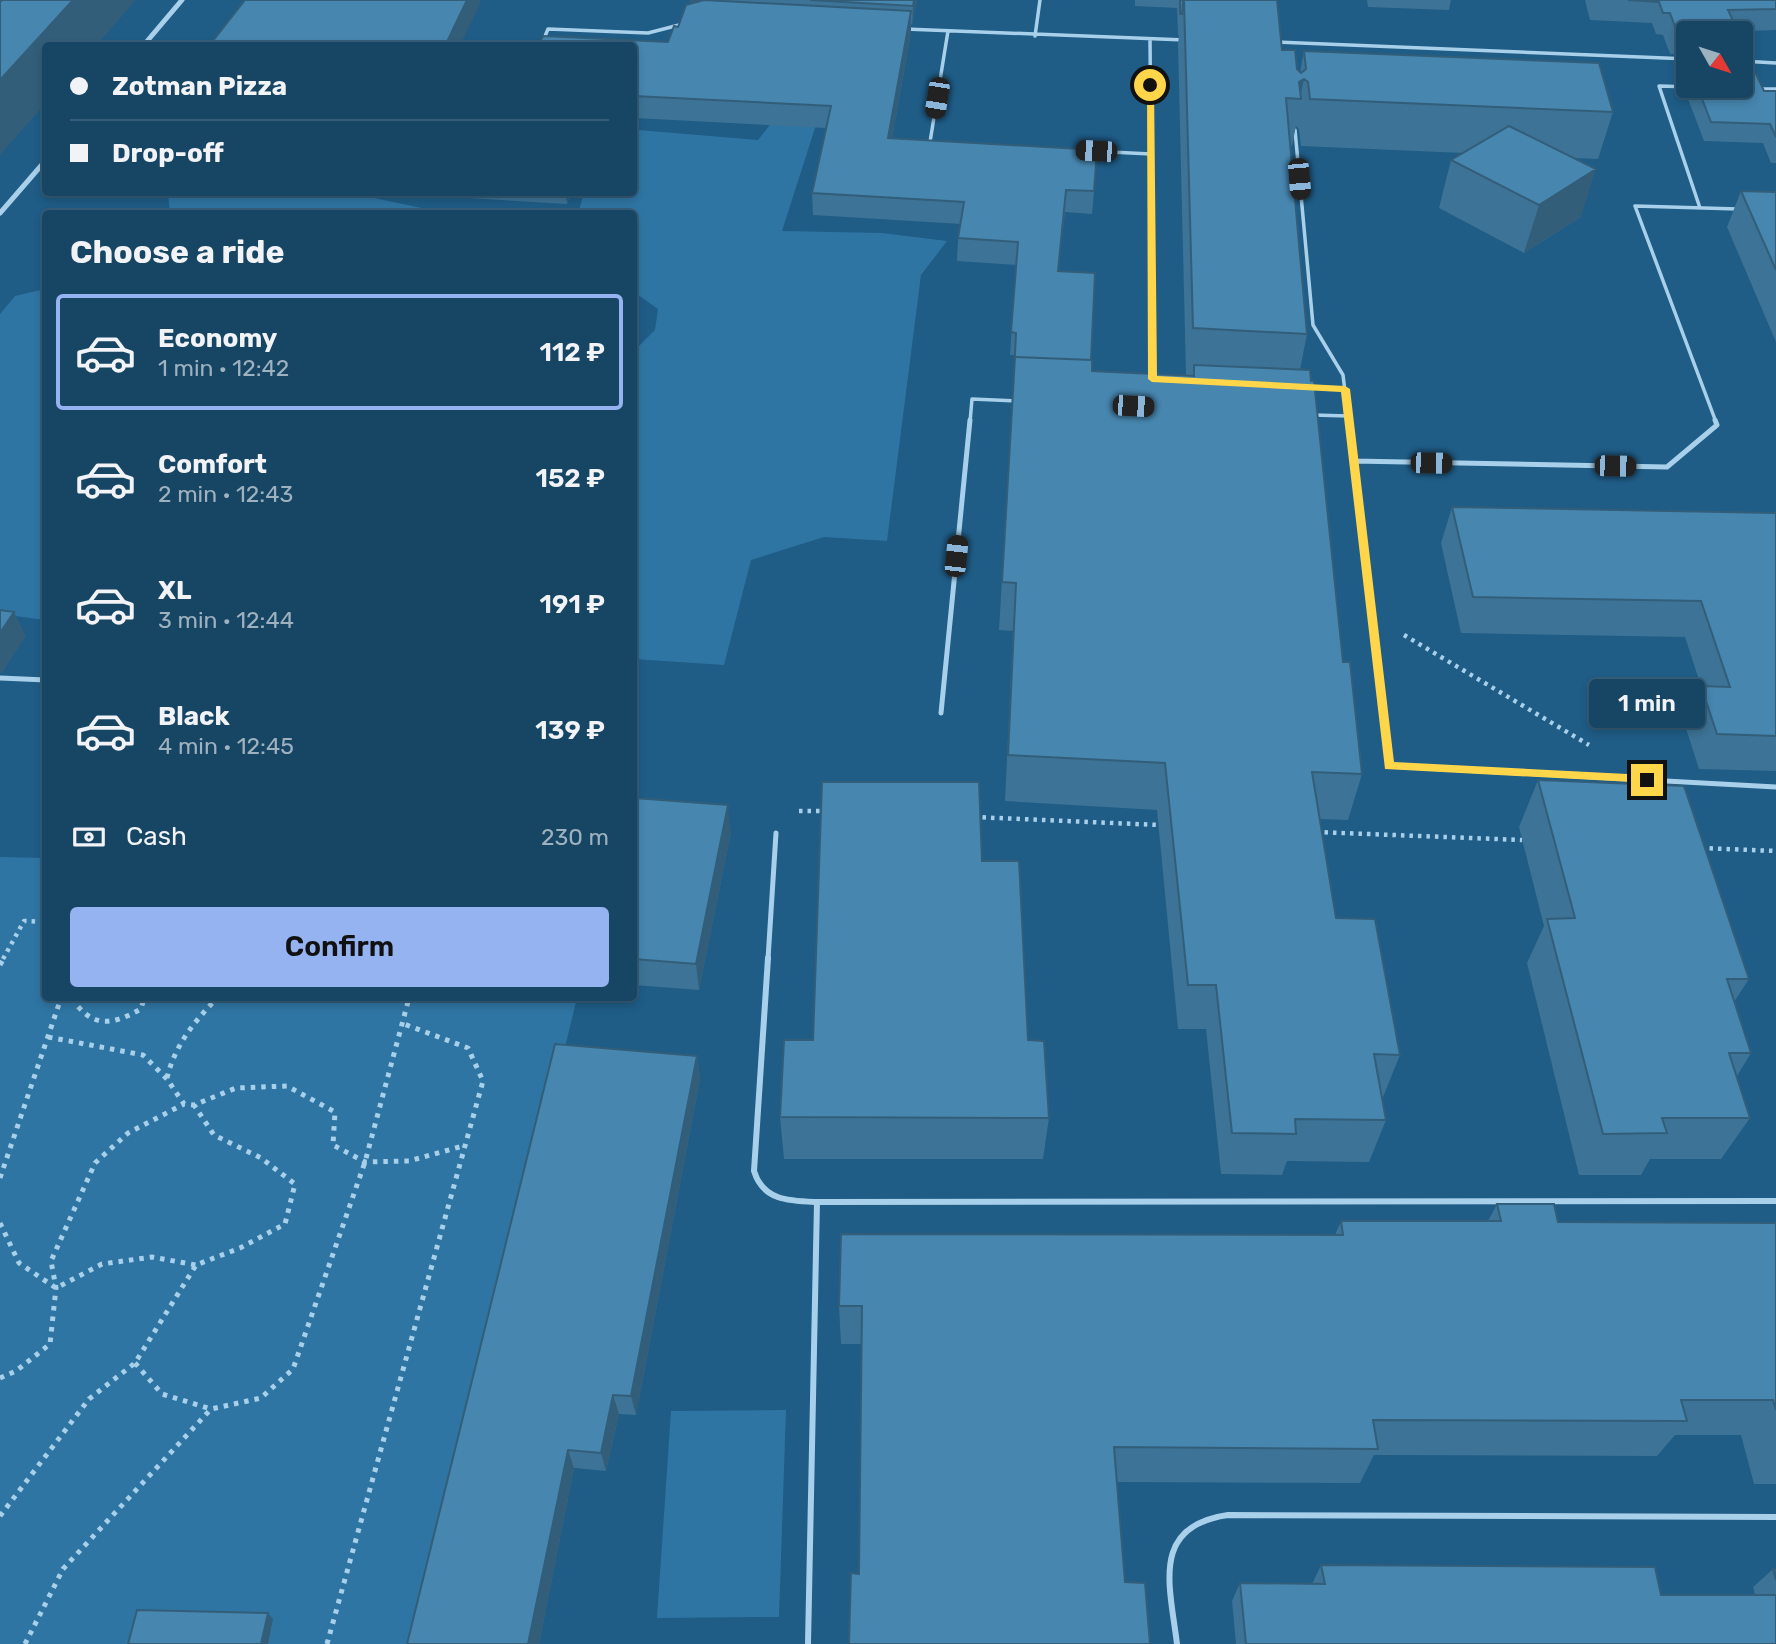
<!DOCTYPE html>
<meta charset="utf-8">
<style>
body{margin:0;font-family:Rubik,sans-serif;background:#244f6d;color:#f1f3f6;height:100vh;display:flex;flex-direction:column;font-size:26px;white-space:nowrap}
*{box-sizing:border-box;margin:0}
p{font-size:23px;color:#9eb1bf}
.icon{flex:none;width:38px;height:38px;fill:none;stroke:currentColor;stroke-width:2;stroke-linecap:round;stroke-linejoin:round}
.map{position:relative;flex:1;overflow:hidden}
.details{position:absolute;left:42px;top:210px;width:595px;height:791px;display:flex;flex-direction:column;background:#174564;border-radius:7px;box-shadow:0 4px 10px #0003,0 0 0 2px #365d78}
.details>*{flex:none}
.guide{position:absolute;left:42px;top:42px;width:595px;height:154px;border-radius:7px;box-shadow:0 4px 10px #0003,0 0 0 2px #365d78;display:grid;align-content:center;height:154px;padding:0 28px;background:#174564}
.needle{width:46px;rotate:129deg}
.controls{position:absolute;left:1676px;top:21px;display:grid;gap:14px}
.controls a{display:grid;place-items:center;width:77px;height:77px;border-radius:7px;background:#174564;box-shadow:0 4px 10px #0003,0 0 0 2px #365d78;font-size:35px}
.end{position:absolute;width:32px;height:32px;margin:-16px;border:9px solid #ffd54a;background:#111;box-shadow:0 0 0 4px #111}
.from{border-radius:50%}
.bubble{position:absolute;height:49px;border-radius:7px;background:#174564;box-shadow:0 4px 10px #0003,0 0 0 2px #365d78;font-size:23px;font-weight:600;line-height:49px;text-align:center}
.car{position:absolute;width:21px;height:42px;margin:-21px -10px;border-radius:9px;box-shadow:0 0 5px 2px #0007;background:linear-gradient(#222 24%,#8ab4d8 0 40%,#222 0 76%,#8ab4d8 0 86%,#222 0)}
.guide b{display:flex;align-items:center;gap:24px;height:66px;font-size:26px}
.guide b+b{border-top:2px solid #365d78}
.guide i{width:18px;height:18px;background:#f1f3f6}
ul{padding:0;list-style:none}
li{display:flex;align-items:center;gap:21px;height:116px;margin:0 14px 10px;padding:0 14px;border:4px solid transparent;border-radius:7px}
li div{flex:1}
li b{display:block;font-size:26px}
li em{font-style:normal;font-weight:600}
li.active{border-color:#95b2f1}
li>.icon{width:63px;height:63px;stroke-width:1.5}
h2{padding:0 28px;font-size:32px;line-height:84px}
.pay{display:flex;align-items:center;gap:18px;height:77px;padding:0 28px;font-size:26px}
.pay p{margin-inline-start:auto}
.primary-button{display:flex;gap:14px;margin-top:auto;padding:14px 28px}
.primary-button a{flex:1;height:80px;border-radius:7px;background:#95b2f1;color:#111;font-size:28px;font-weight:600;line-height:80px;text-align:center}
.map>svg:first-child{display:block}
.green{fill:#2f75a3}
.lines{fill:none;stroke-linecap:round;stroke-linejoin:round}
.path-far1{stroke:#a8d0ea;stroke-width:4.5;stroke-dasharray:3.5 5;stroke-linecap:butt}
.path{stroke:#a8d0ea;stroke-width:5;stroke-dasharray:4.5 6;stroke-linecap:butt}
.lane-far2{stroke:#a8d0ea;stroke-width:3.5}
.lane-far1{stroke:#a8d0ea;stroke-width:5}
.lane{stroke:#a8d0ea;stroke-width:6}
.street{stroke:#a8d0ea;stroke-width:5}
.wall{fill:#3d7396}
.shaded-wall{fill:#325e7a}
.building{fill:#4786af;stroke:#325e7a;stroke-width:2}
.route{fill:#ffd54a}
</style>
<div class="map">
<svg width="1776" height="1644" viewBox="0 0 1776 1644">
<rect width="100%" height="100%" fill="#1f5c86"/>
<path class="green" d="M776 117 816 125 782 231 882 233 947 241 921 275 887 541 824 537 751 560 724 665 634 659V348H637L655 330 658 309 634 292V214H562L579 210 584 193 634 192V134L638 130 758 140Z
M168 193H351L445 213H170Z
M45 289V620L0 614V314L15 296Z
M0 857 45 858 46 998H577L419 1644H0Z
M786 1410 779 1617 657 1618 671 1411Z"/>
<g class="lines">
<path class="path-far1" d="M1404 635 1589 745
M799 811H826
M974 817 1159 825
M1316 832 1522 840
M1701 848 1776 851
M3 959 24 921 46 922"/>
<path class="path" d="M0 965 4 958
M72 998C92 1029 112 1025 141 1009L144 998
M48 1037 143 1055 167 1079 184 1104 194 1105 236 1088 287 1086 335 1112 333 1145 365 1162 409 1161 463 1146
M167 1078C175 1045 194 1022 217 998
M0 1178 61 998
M0 1223 19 1263 56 1288 102 1264 152 1257 196 1265
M135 1363 162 1394 211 1409
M0 1378 16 1371 50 1344 56 1288 51 1261 95 1163 128 1133 184 1104
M0 1516 89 1399 135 1363 196 1265 240 1248 285 1224 295 1184 261 1158 214 1135 194 1105
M25 1644 63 1569 211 1409 261 1398 293 1369 365 1162 409 998
M327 1644 483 1081 468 1048 404 1024"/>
<path class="lane-far2" d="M905 29 1185 40
M1035 36 1040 0
M1150 39 1153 379
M1276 42 1689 59
M541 46 548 29 648 33 683 24
M1741 61 1776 63
M1692 87 1659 86 1700 208
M1758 89H1776
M1295 130 1313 325 1343 375 1348 416
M934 142H930L948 31
M1090 151 1151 154
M1310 387 1345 389
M1313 415 1348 416 1349 422
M970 422 972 399 1017 401
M1716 422 1635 206 1738 209"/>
<path class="lane-far1" d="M1349 420 1389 766 1776 787
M1353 461 1667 467 1717 425 1715 420
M0 678 46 680
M941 713 970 420
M768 959 776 833"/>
<path class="lane" d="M768 958 754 1171C763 1201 790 1201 817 1202
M808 1644 817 1202 1776 1201
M1177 1644C1170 1586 1150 1526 1228 1515L1776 1517"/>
<path class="street" d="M143 46 182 0
M0 213 46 160"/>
</g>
<path class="wall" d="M690 0H917L912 25 911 24V33L892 138 1094 191 1092 214 1065 212 1058 271 1091 360 1092 371 1186 376 1178 44 1179 35H1178L1177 8 1135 6V0H1273L1282 50 1300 72 1304 51 1613 112 1598 159 1574 158 1581 217 1524 253 1439 208 1451 160 1463 153 1301 146 1299 129 1296 126 1292 146 1290 145 1307 334 1300 370 1343 662 1362 774 1348 820 1320 819 1336 918 1400 1055 1383 1097H1382L1386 1120 1369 1162 1287 1161 1282 1175 1221 1174 1206 1029H1178L1157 810 1005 801 1013 631 999 630 1015 355H1010L1016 265 957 261 958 238 961 224 813 215 812 193 826 128 634 118V46L668 42 678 27 691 4Z
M1367 0H1451L1449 10 1368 7Z
M1585 0H1776V30L1689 33V86H1741V37L1753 62 1749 74 1764 91H1776V163H1771L1763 143 1704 141 1685 91 1688 82H1681L1674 63 1677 54H1670L1663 35 1656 34 1652 23 1590 20Z
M1741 191 1776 192V342L1727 227Z
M468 192H571L567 204 469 198Z
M1452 507 1776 513V771L1699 769 1684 722 1701 686 1685 637 1461 633 1441 543Z
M1538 780 1749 979 1734 1002 1751 1053 1737 1076 1750 1118 1721 1159H1650L1641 1175H1579L1527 963 1544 926 1519 827Z
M634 798 731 832 699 990 634 985Z
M982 861 1049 1118 1043 1159H784L780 1117Z
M697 1056 700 1079 636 1415 619 1414 606 1471 574 1468 539 1644H407Z
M1497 1204 1558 1222 1776 1223V1484H1754L1741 1435H1675L1657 1456 1374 1455 1360 1483 1117 1482 859 1574 862 1344H841L839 1306 1335 1235 1341 1221H1488Z
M1321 1565 1661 1595H1755L1753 1587 1773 1569H1776V1644H1236L1232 1601 1240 1583 1312 1584Z"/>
<path class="shaded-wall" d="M73 0H136L96 46H46V103L0 155V80Z
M467 0H480L481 2 460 46H445Z
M690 0H705L692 16Z
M914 0H917L912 25 913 6Z
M911 11V33L888 160V138Z
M1304 79 1300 98 1299 82Z
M1596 169 1581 217 1524 253 1539 205Z
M565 192H571L567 204Z
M14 612 26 636 2 673H0V633Z
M728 805 731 832 699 990 696 964Z
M697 1056 700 1079 636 1415 631 1396Z
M613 1395 619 1414 606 1471 601 1453Z
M568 1450 574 1468 539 1644H528Z
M268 1613 273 1619 268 1644H261Z"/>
<path class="building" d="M2 0H73L0 80V2Z
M245 0H467L445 46H209Z
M704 0 911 11 888 138 1097 150 1094 191 1066 190 1058 271 1095 273 1091 360 1015 357 1014 374 1016 333 1011 332 1018 242 958 238 964 202 812 193 831 106 634 96V46H538L543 36 668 42 674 26 678 27 686 5Z
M810 0H914L913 6Z
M1180 0H1183L1182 14H1180Z
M1184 0H1277L1282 50H1295L1297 69 1301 73 1306 69 1304 51 1599 63 1613 112 1310 99 1308 82 1304 79 1299 82 1301 99 1286 98 1307 334 1193 328Z
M1628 0H1776V9L1728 10 1739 33 1677 32 1670 13H1663L1659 2Z
M1741 37 1753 62H1741Z
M1681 41H1689V61Z
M1741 73 1756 74 1764 91H1776V137L1770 124 1711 122 1697 86H1741Z
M1509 126 1596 169 1539 205 1451 160Z
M1741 191 1776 192V270Z
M1015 357 1092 360V371L1194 376V365L1310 370 1311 381H1314L1343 662H1350L1362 774 1312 772 1336 918 1375 919 1400 1055 1374 1054 1386 1120 1295 1119 1296 1134 1232 1133 1216 985H1188L1165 763 1008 755 1016 583 1002 582Z
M1452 507 1776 513V736L1717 734 1701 686 1730 687 1701 601 1473 597Z
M0 610 14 612 0 633Z
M1538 780 1684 786 1749 979H1727L1751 1053H1729L1750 1118H1662L1667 1133 1603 1134 1547 919 1575 918Z
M822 782H979L982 861H1019L1028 1040 1044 1041 1049 1118 780 1117 784 1040H813Z
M634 798 728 805 696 964 634 959Z
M555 1044 697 1056 631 1396 613 1395 601 1453 568 1450 528 1644H407Z
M1497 1204H1554L1558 1222 1776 1223V1410L1773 1400H1681L1687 1421 1373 1420 1378 1449 1114 1447 1125 1582 1145 1583 1150 1644H849L851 1573 859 1574 862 1306H839L841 1234 1343 1235 1341 1221H1501Z
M1321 1565 1655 1567 1661 1595H1776V1644H1246L1240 1583 1325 1584Z
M1773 1569H1776V1580Z
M137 1610 268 1613 261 1644H128Z"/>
<path class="route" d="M1150 83 1154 85 1157 376 1345 386 1350 389 1394 762 1647 775 1652 780 1651 783 1385 769 1341 392 1152 382 1148 379 1147 85Z"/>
</svg>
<div class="controls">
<a><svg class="needle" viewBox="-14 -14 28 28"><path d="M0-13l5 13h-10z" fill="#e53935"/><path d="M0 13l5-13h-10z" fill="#9eb1bf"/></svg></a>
</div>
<i class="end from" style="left:1150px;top:85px"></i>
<i class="end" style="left:1647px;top:780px"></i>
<div class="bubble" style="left:1589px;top:679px;width:116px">1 min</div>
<i class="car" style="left:937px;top:98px;rotate:189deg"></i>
<i class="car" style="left:1096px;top:151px;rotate:273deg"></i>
<i class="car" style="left:1299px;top:179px;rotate:175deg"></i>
<i class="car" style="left:1133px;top:406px;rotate:93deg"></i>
<i class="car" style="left:1431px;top:463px;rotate:91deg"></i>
<i class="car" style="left:1615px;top:466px;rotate:91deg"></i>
<i class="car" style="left:956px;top:556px;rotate:6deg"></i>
<div class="guide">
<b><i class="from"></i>Zotman Pizza</b>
<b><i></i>Drop-off</b>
</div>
<section class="details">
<h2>Choose a ride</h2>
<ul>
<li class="active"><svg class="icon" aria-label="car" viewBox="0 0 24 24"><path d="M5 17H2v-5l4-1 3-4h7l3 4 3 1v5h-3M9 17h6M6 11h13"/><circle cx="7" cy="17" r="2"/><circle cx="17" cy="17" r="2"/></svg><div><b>Economy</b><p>1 min · 12:42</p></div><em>112 ₽</em></li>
<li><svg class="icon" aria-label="car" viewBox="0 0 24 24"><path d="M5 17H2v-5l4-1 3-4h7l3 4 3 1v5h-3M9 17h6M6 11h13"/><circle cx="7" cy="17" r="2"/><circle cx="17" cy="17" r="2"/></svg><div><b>Comfort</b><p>2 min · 12:43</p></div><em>152 ₽</em></li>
<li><svg class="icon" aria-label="car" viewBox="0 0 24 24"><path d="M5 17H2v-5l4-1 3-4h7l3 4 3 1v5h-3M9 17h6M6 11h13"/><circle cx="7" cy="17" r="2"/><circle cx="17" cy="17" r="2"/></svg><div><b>XL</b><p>3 min · 12:44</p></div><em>191 ₽</em></li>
<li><svg class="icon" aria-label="car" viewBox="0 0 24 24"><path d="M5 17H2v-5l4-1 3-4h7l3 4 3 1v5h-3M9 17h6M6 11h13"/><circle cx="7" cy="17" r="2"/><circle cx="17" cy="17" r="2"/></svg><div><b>Black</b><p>4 min · 12:45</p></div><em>139 ₽</em></li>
</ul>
<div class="pay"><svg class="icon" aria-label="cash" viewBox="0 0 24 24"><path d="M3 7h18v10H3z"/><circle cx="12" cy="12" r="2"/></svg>Cash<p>230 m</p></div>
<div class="primary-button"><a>Confirm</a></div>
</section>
</div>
